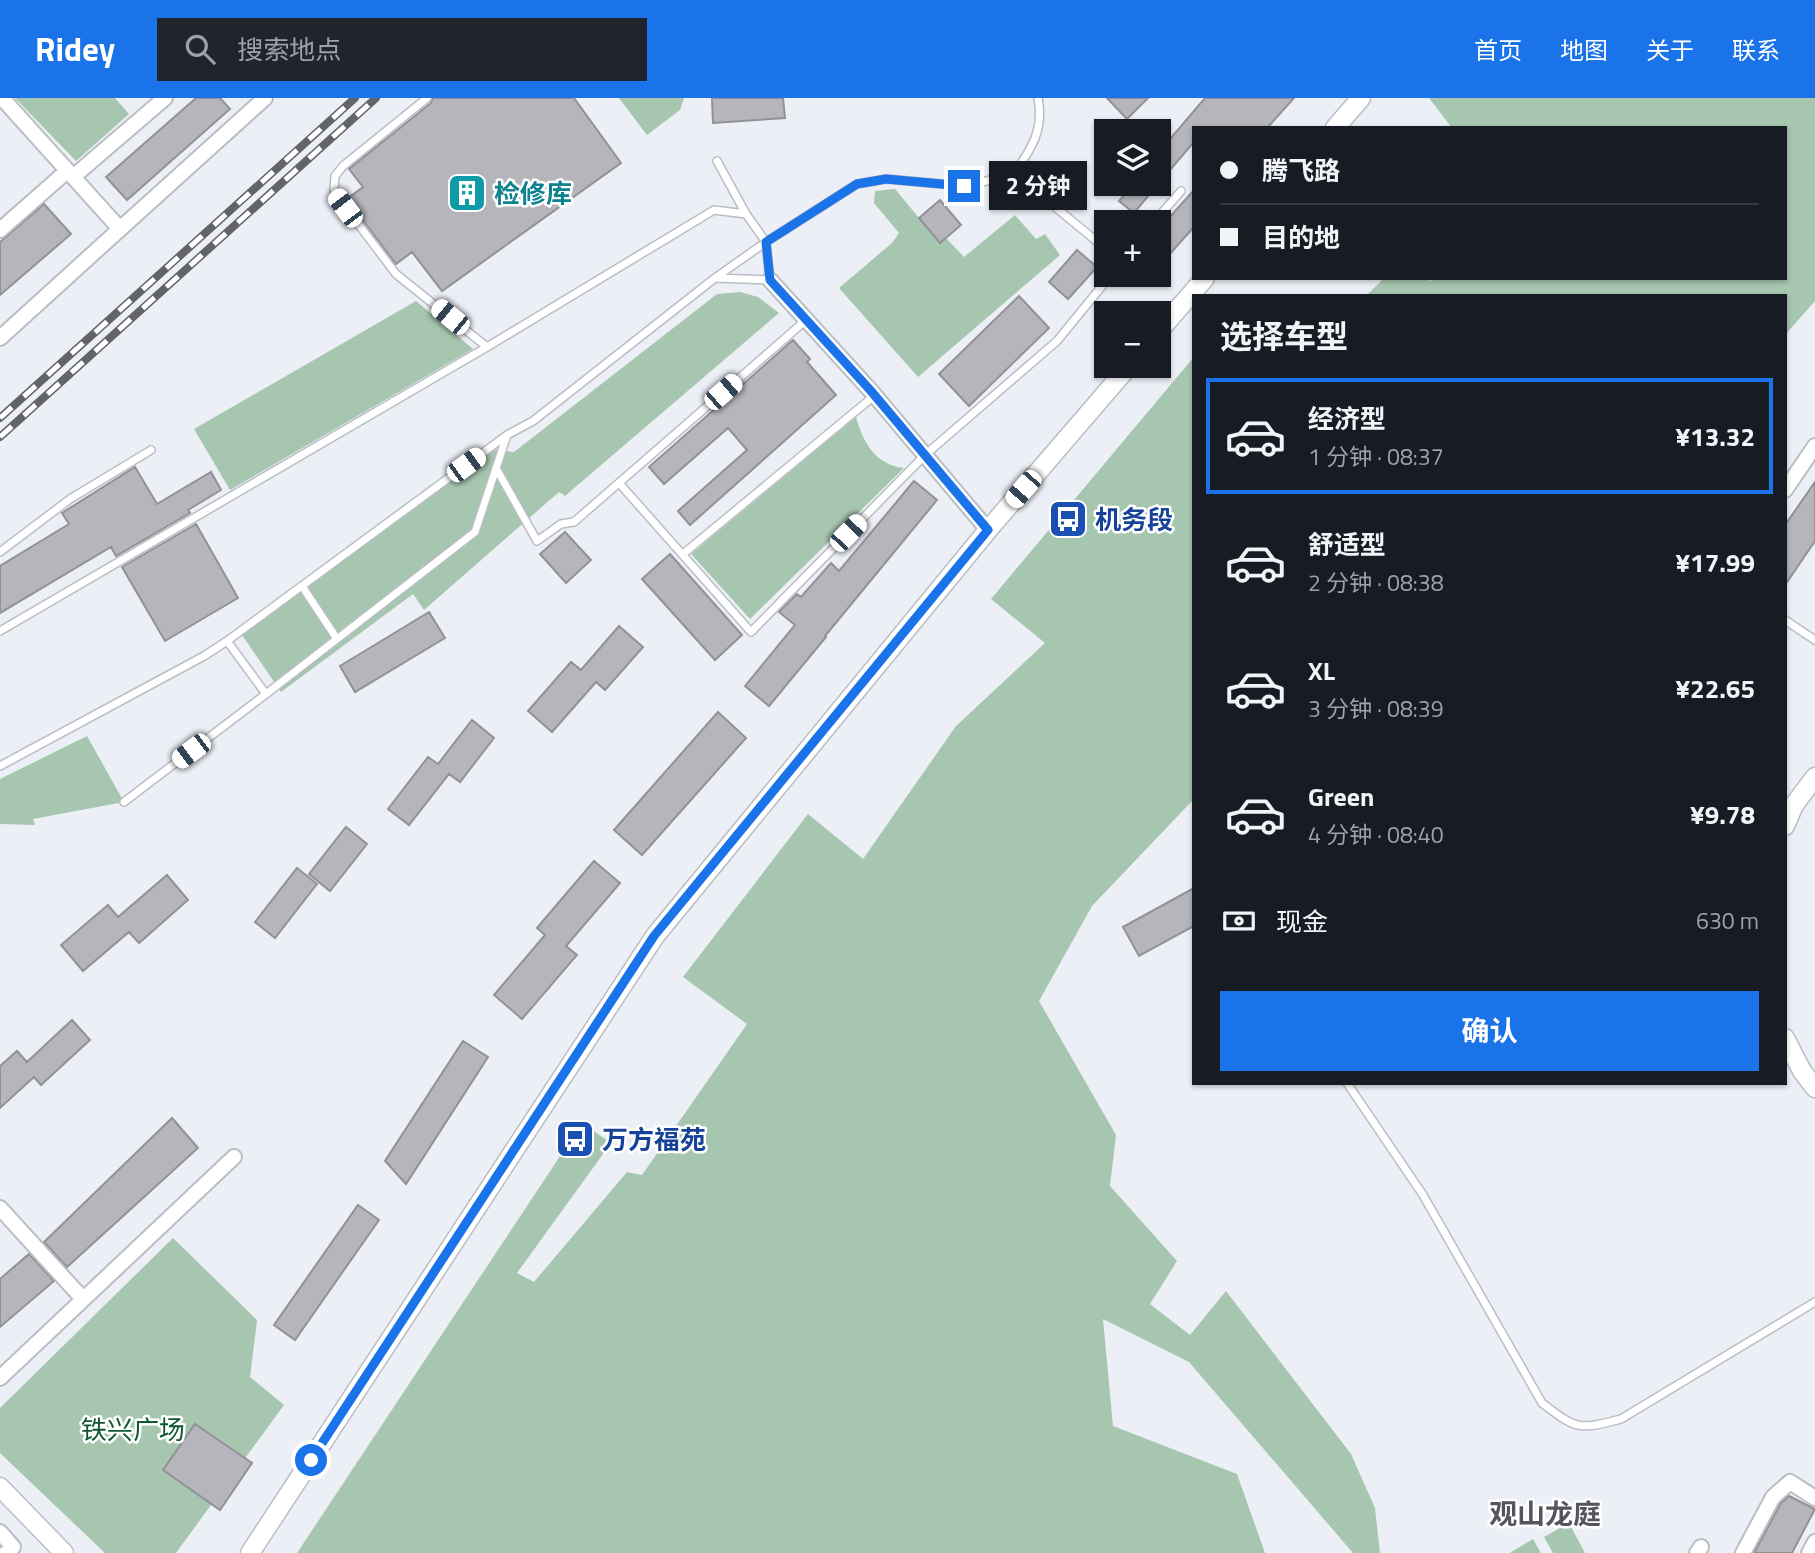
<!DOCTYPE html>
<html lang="zh">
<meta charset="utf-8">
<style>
body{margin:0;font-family:"Titillium Web","Noto Sans SC",sans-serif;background:#20242c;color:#f1f3f6;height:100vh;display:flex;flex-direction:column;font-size:26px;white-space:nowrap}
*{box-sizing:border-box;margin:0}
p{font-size:23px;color:#9ea1a6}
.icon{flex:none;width:38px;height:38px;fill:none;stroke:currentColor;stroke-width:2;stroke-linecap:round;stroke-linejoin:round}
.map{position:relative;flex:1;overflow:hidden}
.drawer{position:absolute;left:1192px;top:196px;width:595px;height:791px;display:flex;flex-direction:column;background:#171b24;border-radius:0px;box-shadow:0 2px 5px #0004}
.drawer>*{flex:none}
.hud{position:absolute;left:1192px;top:28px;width:595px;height:154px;border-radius:0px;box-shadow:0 2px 5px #0004;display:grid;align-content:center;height:154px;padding:0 28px;background:#171b24}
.controls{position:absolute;left:1094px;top:21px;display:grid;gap:14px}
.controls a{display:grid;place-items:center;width:77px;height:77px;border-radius:0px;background:#171b24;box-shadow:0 2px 5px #0004;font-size:35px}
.end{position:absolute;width:32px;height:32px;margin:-16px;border:9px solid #1a73e8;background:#fff;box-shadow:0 0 0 4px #fff}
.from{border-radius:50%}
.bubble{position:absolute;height:49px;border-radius:0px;background:#171b24;box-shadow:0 2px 5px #0004;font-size:23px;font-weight:700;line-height:49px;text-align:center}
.car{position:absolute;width:21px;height:42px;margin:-21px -10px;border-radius:9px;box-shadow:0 0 5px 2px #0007;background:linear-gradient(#fff 24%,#345 0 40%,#fff 0 76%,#345 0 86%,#fff 0)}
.hud b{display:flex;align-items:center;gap:24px;height:66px;font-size:26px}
.hud b+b{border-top:2px solid #363941}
.hud i{width:18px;height:18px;background:#f1f3f6}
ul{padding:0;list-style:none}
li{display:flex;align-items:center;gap:21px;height:116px;margin:0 14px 10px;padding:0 14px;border:4px solid transparent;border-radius:0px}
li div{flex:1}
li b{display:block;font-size:26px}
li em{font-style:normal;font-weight:700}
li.active{border-color:#1a73e8}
li>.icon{width:63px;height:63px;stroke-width:1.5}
h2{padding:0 28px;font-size:32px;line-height:84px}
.pay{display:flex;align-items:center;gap:18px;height:77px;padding:0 28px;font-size:26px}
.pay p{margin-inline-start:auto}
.action{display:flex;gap:14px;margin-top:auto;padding:14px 28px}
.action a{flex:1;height:80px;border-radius:0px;background:#1a73e8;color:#fff;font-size:28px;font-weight:700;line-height:80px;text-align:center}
header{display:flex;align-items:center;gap:42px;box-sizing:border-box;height:98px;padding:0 35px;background:#1a73e8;color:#fff}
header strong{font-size:33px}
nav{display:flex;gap:38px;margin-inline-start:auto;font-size:24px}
.search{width:490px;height:63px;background:#20242c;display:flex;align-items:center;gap:18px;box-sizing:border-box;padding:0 24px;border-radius:0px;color:#9ea1a6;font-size:26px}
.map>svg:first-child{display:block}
.green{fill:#a7c6af}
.building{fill:#b6b5bc;stroke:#929198;stroke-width:2}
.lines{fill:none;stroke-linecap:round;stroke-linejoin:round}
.service-casing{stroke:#babec4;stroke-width:10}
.minor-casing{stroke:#babec4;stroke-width:18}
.tertiary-casing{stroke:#babec4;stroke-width:21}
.service{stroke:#fff;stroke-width:7}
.minor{stroke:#fff;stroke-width:14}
.tertiary{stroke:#fff;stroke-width:18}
.rail-casing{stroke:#626468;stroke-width:8}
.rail{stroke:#fff;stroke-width:5;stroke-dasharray:16;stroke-linecap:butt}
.route{stroke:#1a73e8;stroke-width:9}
.labels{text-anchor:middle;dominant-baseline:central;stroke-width:5;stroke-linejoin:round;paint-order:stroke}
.culture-label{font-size:26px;font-weight:bold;fill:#0d838f;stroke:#fff;text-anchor:start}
.transit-label{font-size:26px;font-weight:bold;fill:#164399;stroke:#fff;text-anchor:start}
.park-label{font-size:26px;fill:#0f5830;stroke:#fff}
.neighbourhood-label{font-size:28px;font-weight:bold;fill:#53565b;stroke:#fff}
</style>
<header>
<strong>Ridey</strong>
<div class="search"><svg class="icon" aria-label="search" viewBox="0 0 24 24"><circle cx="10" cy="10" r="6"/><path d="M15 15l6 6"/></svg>搜索地点</div>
<nav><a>首页</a><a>地图</a><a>关于</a><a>联系</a></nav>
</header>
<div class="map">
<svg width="1815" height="1455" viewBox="0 0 1815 1455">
<rect width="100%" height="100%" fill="#eceff6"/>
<path class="green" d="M15 0H115L129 16 76 63Z
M619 0H684L680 12 647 37Z
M1429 0H1815V203L1785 237V198H1366L1384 180H1420L1432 183 1433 180H1785V30H1452Z
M895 91 939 144 945 139 964 159 1015 117 1036 141 1045 136 1060 157 918 279 839 190 892 145 899 135 874 105 875 93Z
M740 194 758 199 779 215 565 398 559 394 424 512 413 496 281 594 242 537 494 352 514 354 717 196Z
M416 203 473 251 230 392 194 331Z
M1193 260V702L1092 808 1039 903 1116 1037 1110 1088 1177 1163 1150 1206 1190 1237 1226 1193 1351 1356 1375 1410 1380 1455H1353L1189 1264 1103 1221 1113 1328 1237 1376 1265 1455H297L582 1025 611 1045 517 1175 534 1184 627 1074 642 1077 747 926 683 879 808 716 863 761 956 628 1045 545 991 501Z
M856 319C861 337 869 356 887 365 892 368 898 369 904 370L750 521 691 456Z
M87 638 124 704 33 721 35 727 0 726V681Z
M173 1140 257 1222 250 1279 284 1307 176 1455H105L0 1355V1310Z
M1569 1425 1585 1455H1553L1544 1439Z
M1533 1441 1541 1455H1511V1454Z"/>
<path class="building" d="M196 0H220L230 11 127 102 106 79Z
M433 0H574L621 65 442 193 412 154 396 166 347 101 363 89 349 71 431 5Z
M712 0H783L785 20 713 25Z
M1107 0H1148L1127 21Z
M1205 0H1294L1267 30H1194V44L1158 86V55Z
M1133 86H1158L1134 115 1119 103Z
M1194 92V129L1158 169V132Z
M940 102 961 127 940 145 919 120Z
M44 106 71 136 0 197V144Z
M1077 152 1097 169 1068 201 1049 184Z
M1019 198 1049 230 969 308 939 276Z
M793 242 810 261 807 264 836 297 690 427 678 413 747 352 728 330 664 386 649 369Z
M135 369 157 406 211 374 221 392 188 412 190 415 116 458 111 449 0 515V468L69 426 62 415Z
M914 383 937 402 825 538 826 539 769 608 745 588 795 527 779 514 797 496 801 499 831 465 839 473Z
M1815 384V443L1785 487V427Z
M196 426 238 500 165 543 122 469Z
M565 434 591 462 566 485 540 456Z
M670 456 742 537 715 562 642 481Z
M429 514 445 540 355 594 340 568Z
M619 528 643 549 605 592 596 584 552 634 528 613 571 564 581 572Z
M718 614 746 640 642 757 614 732Z
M472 622 494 640 460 684 449 676 409 727 388 711 428 659 438 666Z
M346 729 367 746 330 793 309 776Z
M594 763 620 785 566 848 577 857 522 921 494 897 545 837 537 830Z
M297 770 317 786 275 840 255 824Z
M167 777 188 802 139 845 129 834 83 873 61 847 108 807 118 819Z
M1194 790V828L1139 858 1123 829Z
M72 922 90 942 41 987 34 979 0 1010V968L17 953 27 964Z
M463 943 488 959 406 1086 385 1063Z
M172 1020 198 1050 67 1169 44 1144Z
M358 1107 379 1122 295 1242 274 1227Z
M29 1156 54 1183 0 1229V1181Z
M195 1326 252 1365 220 1412 163 1372Z
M1789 1398 1815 1411 1792 1455H1754L1781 1405Z"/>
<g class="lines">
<defs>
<path id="service" d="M427 0 343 68 335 78 334 94 396 176 487 249
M1014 75C1032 51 1044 31 1038 0
M1154 124 1181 93
M716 180 770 182 766 144 746 116 717 63
M496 370 537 443 561 426 574 424 806 222
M619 385 751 534 925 357 1057 243 1111 177
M0 454 70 401 151 352
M683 456 874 298
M302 488 337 541
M1785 522 1815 542
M0 533 487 249 714 112 746 116
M227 543 266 596 475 434 507 337
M0 668 204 558 227 543 507 337 533 323 715 180 766 144 857 86 886 81 964 88 1000 80 1014 75 1106 151
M124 704 266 596
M1347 985 1423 1097 1542 1305C1577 1332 1579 1332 1621 1321L1815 1204"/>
<path id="minor" d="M2 0 120 131 265 0
M73 79 165 0
M0 132 67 73
M770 182 871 293 988 432
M0 240 120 131
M1785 392 1815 348
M0 1110 83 1201
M0 1280 234 1059
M0 1434 13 1449 6 1455
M1697 1455 1701 1449
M1743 1455 1773 1399 1790 1384 1815 1400
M1809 1455 1815 1444"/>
<path id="tertiary" d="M1335 30 1361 0
M1158 234 1205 180
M1785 728 1794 707 1815 679
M1785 940 1802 973 1815 990
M0 1389 64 1455
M250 1455 655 838 988 432 1129 268"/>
</defs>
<use href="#service" class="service-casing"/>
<use href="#minor" class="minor-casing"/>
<use href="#tertiary" class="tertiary-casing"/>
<use href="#service" class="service"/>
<use href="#minor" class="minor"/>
<use href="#tertiary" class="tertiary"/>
<defs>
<path id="rail" d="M0 320 355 0
M0 339 376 0"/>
</defs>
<use href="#rail" class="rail-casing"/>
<use href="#rail" class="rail"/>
</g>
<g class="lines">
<path class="route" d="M311 1362 654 838 988 432 871 293 770 182 766 144 857 86 886 81 964 88"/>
</g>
<defs>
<symbol id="building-square" viewBox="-11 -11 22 22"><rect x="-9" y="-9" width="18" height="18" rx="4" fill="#0f9aa8" stroke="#fff"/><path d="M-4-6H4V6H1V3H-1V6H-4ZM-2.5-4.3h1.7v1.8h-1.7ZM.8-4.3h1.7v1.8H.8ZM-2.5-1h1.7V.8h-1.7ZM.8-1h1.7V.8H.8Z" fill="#fff"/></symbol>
<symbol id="bus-square" viewBox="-11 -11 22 22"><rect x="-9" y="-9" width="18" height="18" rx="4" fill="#1a4fb4" stroke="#fff"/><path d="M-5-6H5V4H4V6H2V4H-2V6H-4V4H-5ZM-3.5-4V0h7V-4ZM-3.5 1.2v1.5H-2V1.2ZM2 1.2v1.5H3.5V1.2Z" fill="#fff"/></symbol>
</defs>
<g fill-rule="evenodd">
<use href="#building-square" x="445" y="73" width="44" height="44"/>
<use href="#bus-square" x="1046" y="399" width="44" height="44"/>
<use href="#bus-square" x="553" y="1019" width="44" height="44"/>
</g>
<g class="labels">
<g class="culture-label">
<text x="494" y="95">检修库</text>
</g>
<g class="transit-label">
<text x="1095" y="421">机务段</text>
<text x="602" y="1041">万方福苑</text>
</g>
<g class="park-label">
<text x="133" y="1331">铁兴广场</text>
</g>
<g class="neighbourhood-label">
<text x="1545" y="1415">观山龙庭</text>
</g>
</g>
</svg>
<div class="controls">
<a><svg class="icon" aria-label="layers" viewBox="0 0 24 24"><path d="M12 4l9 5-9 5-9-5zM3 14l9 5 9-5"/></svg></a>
<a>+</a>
<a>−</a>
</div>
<i class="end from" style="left:311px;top:1362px"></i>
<i class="end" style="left:964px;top:88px"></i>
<div class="bubble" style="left:989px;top:63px;width:98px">2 分钟</div>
<i class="car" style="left:345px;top:110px;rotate:323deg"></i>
<i class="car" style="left:450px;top:219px;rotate:309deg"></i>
<i class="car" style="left:723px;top:294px;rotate:49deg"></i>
<i class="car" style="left:466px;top:367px;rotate:54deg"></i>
<i class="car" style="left:1023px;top:391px;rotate:221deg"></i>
<i class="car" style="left:848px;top:435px;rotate:44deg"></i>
<i class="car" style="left:191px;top:653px;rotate:233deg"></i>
<div class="hud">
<b><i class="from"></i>腾飞路</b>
<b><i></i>目的地</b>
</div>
<section class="drawer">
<h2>选择车型</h2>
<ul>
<li class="active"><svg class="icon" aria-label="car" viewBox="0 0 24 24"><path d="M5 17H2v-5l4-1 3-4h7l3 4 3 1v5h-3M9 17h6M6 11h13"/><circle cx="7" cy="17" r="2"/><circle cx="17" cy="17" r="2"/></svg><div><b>经济型</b><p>1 分钟 · 08:37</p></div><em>¥13.32</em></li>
<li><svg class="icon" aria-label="car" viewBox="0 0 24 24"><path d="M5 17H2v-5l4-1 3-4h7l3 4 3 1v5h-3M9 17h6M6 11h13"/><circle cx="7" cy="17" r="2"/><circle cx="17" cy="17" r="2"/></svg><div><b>舒适型</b><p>2 分钟 · 08:38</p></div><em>¥17.99</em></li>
<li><svg class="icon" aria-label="car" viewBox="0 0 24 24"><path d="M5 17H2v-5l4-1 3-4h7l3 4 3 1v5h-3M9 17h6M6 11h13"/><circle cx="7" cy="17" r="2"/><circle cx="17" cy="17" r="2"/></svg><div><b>XL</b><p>3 分钟 · 08:39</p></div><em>¥22.65</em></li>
<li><svg class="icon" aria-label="car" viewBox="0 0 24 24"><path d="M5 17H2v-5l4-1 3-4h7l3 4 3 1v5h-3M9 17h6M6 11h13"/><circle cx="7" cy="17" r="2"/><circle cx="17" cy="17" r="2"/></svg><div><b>Green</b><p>4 分钟 · 08:40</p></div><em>¥9.78</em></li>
</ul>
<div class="pay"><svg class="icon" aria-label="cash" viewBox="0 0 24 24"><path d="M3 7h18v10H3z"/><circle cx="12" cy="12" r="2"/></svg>现金<p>630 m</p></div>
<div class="action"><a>确认</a></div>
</section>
</div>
